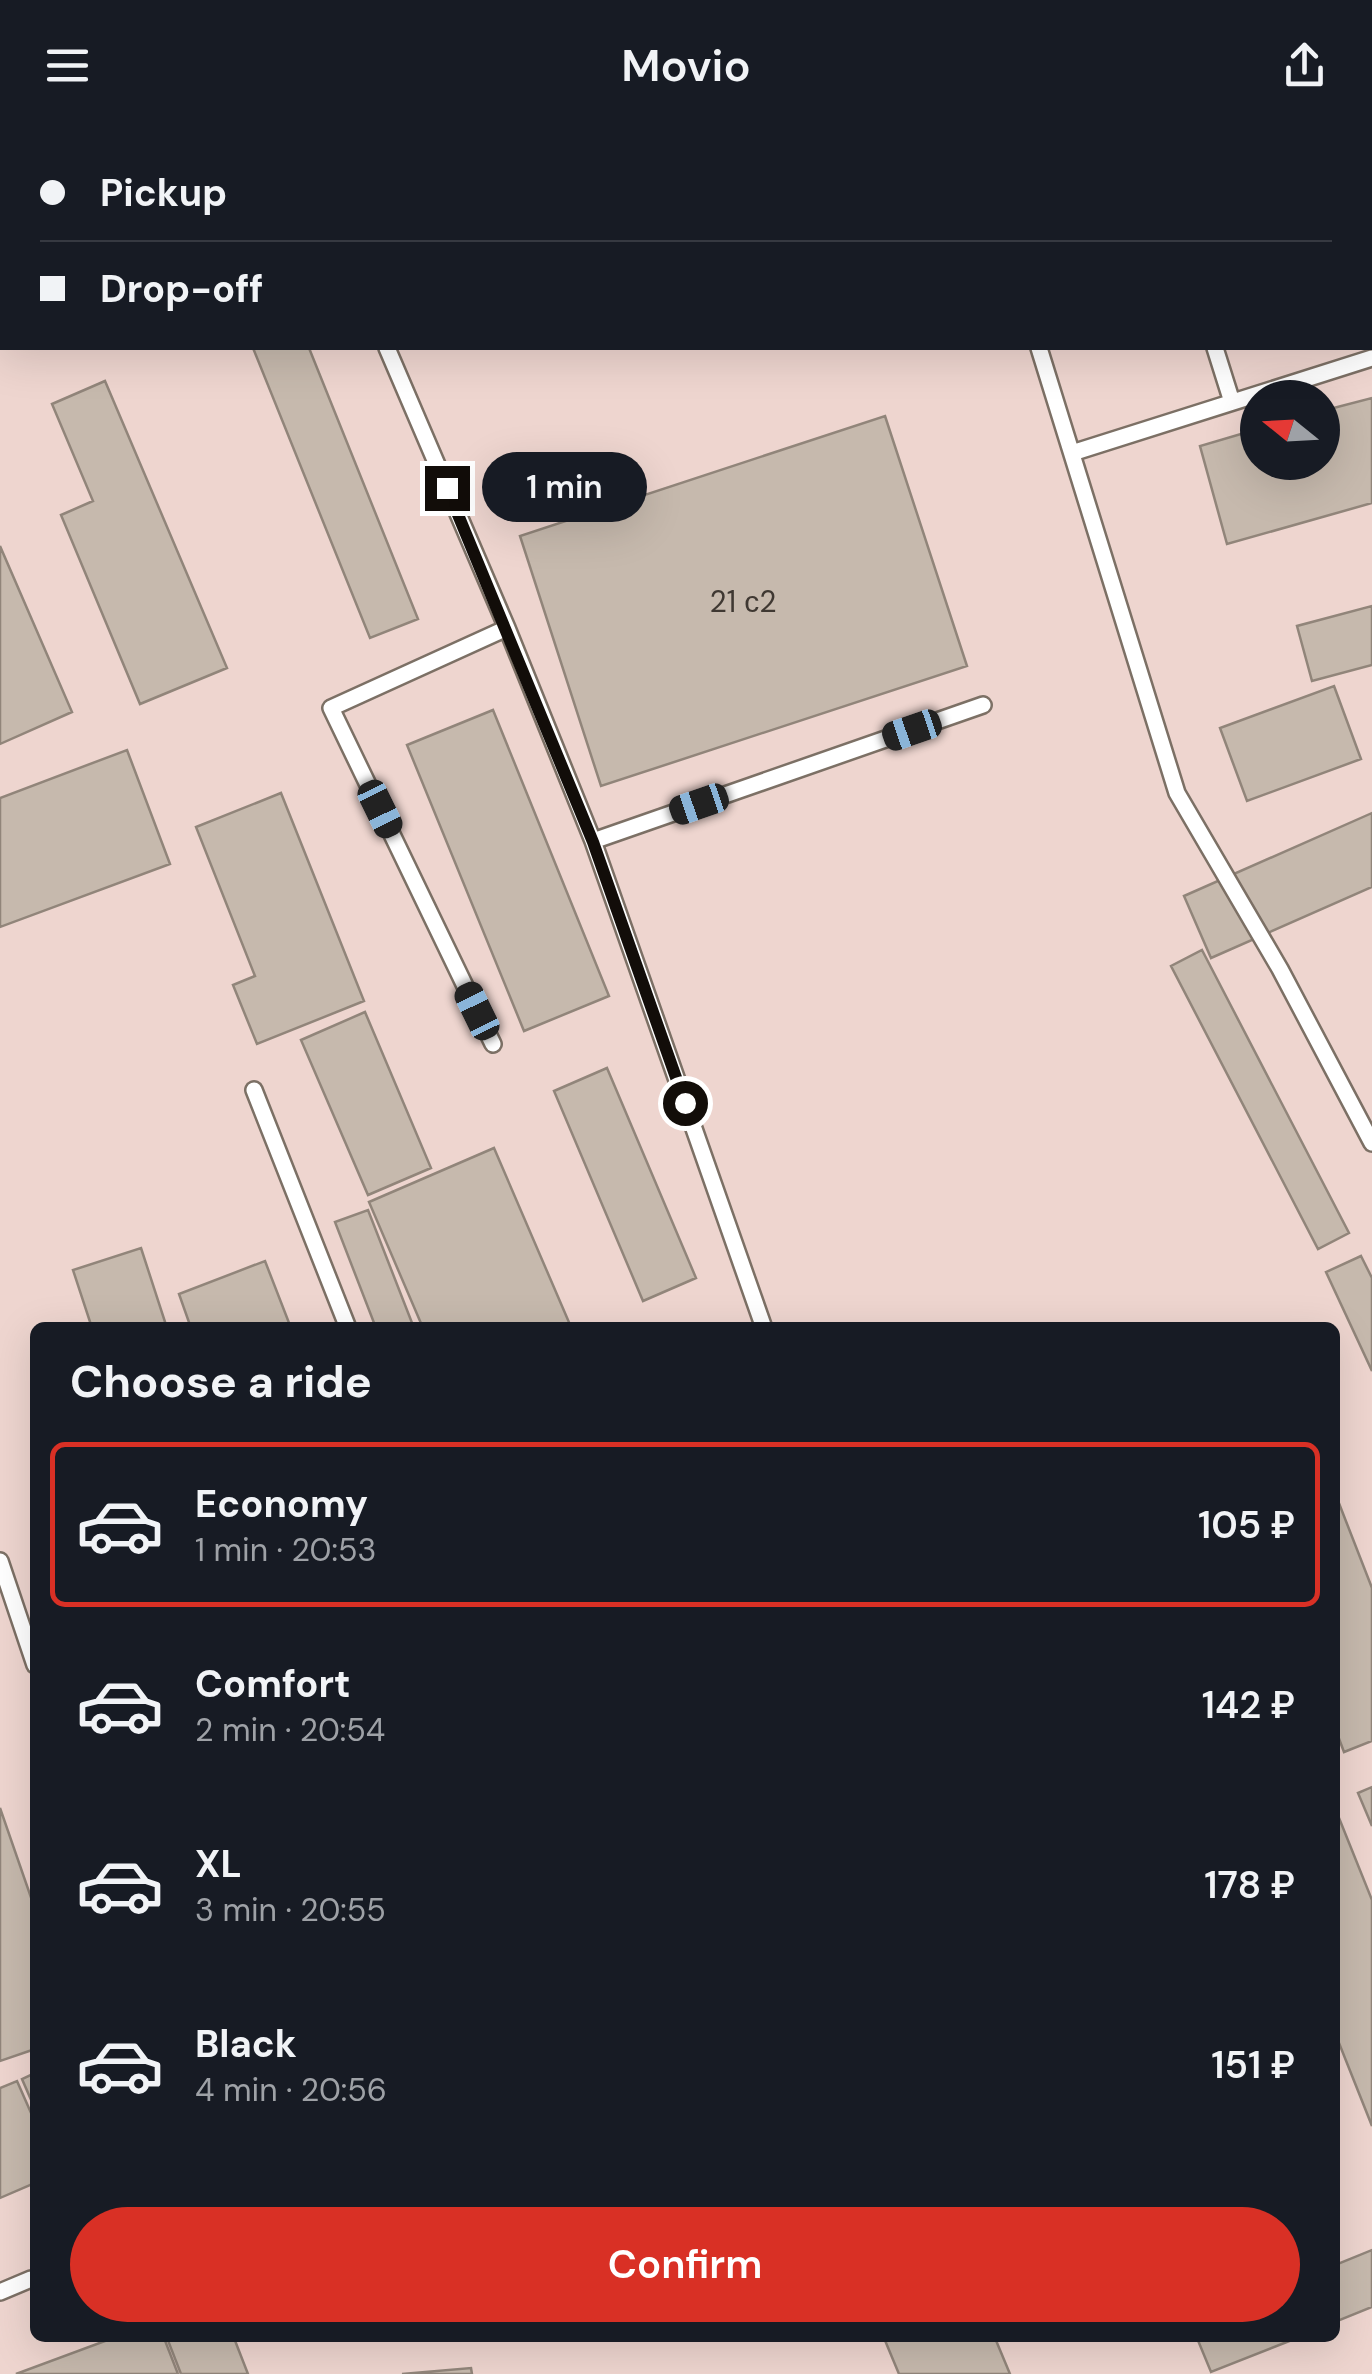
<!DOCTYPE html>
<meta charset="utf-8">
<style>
body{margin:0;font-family:"DM Sans",sans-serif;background:#242831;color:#f1f3f6;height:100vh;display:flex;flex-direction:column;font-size:38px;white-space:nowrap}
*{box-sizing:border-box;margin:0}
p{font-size:32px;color:#9ea1a6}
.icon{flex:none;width:55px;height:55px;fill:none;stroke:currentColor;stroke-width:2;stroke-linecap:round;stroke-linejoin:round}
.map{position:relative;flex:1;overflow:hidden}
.side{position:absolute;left:30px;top:1192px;width:1310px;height:1020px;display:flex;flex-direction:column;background:#171b24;border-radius:15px;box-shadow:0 10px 40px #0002}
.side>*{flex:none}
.banner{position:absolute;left:0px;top:0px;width:1372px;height:220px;box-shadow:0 10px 40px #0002;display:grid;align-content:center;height:220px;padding:0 40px;background:#171b24}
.needle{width:65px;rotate:288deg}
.fabs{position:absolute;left:1240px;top:250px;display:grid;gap:20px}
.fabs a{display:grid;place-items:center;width:100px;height:100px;border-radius:50%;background:#171b24;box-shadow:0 10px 40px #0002;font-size:50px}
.end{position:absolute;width:45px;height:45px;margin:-22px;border:12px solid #120d09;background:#fff;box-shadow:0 0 0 5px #fff}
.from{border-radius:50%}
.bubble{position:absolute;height:70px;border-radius:35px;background:#171b24;box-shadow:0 10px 40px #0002;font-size:32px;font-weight:600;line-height:70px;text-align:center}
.car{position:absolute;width:30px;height:60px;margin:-30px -15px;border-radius:12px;box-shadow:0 0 8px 2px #0007;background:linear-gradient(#222 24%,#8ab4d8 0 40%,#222 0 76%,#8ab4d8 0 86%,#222 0)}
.banner b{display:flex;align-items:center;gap:35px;height:95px;font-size:38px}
.banner b+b{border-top:2px solid #363941}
.banner i{width:25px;height:25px;background:#f1f3f6}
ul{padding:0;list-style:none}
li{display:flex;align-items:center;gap:30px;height:165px;margin:0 20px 15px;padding:0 20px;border:5px solid transparent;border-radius:15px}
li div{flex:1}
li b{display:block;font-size:38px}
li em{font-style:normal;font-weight:600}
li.on{border-color:#d93025}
li>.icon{width:90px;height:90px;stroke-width:1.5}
h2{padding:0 40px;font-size:45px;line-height:120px}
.primary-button{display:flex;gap:20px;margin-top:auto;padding:20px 40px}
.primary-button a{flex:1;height:115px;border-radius:60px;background:#d93025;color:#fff;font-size:40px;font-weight:600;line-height:115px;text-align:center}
header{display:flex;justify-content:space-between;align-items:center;height:130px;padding:0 40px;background:#171b24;font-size:45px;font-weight:600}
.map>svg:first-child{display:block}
.industrial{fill:#eed5cf;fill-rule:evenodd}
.building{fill:#c6b9ad;stroke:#91857a;stroke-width:2.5}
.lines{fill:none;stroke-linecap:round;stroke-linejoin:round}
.lane-casing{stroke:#7c7065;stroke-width:20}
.lane{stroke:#fff;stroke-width:15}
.route{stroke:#120d09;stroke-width:12}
.labels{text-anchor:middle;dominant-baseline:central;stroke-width:8;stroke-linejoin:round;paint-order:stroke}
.number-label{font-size:30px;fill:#3f3832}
</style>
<header><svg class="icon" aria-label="menu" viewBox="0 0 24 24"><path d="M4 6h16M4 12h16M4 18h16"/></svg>Movio<svg class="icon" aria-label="share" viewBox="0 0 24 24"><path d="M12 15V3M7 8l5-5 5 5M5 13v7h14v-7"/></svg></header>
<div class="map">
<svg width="1372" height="2244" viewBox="0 0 1372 2244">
<rect width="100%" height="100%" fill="#f0e2d6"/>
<path class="industrial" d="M0 0H1372V2244H0ZM2 2H1370V218H2ZM1258 268H1322V332H1258ZM35 1198H1335V2208H35Z"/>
<path class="building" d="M1242 0H1320V2H1243Z
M253 218H309L418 489 370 508Z
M105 251 227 538 140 574 61 385 93 371 52 274Z
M1372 268V373L1227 414 1200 316 1258 299V332H1322V281Z
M885 286 967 536 601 656 520 406Z
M0 416 72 582 0 614Z
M1372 476V535L1312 551 1297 496Z
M1334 556 1361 629 1247 671 1220 598Z
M493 580 609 866 524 901 407 615Z
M127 620 170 734 0 797V668Z
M281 663 364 871 257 914 233 855 255 846 196 697Z
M1372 683V757L1211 828 1184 766Z
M1202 820 1349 1103 1318 1119 1171 836Z
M365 882 431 1038 368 1065 301 910Z
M607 938 696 1148 643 1171 554 961Z
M494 1018 571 1197V1198H423L369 1072Z
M368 1080 414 1198H376L335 1092Z
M141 1118 167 1198H92L73 1140Z
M1361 1126 1372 1148V1241L1326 1142Z
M265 1131 291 1198H191L179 1164Z
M1335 1363 1372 1458V1611L1344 1622 1335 1598Z
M1372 1657V1696L1358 1663Z
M0 1678 35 1779V1919L0 1931Z
M1335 1678 1372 1770V1996L1335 1903Z
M35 1943V1979L22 1949Z
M17 1951 35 1992V2053L0 2068V1958Z
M1372 2120V2177L1335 2192V2135Z
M113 2208H164L178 2244H16Z
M167 2208H234L248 2244H181Z
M884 2208H995L1010 2244H899Z
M1197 2208H1297L1211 2242Z
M471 2238 472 2244H402Z"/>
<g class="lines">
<defs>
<path id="lane" d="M294 0 295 2
M681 0 682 2
M970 0 971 2
M1144 0 1145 2
M387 218 507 498 593 711 983 575
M1039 218 1177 663 1280 839 1372 1013
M1215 218 1232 272
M1072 323 1372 228
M593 711 764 1198
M493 914 331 578 507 498
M254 960 348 1198
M0 1431 35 1535
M0 2162 31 2149"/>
</defs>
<use href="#lane" class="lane-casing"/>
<use href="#lane" class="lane"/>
</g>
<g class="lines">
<path class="route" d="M447 358 593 712 685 973"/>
</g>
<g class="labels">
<g class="number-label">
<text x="743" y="471">21 с2</text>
</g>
</g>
</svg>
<div class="fabs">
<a><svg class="needle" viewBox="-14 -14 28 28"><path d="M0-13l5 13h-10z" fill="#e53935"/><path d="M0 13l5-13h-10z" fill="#9ea1a6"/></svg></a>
</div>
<i class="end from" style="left:685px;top:973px"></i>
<i class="end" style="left:447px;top:358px"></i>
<div class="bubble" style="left:482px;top:322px;width:165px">1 min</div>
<i class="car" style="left:912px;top:600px;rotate:251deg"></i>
<i class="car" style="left:699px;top:674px;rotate:251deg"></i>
<i class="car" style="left:380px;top:679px;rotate:154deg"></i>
<i class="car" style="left:477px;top:881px;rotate:334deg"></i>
<div class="banner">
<b><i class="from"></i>Pickup</b>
<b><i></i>Drop-off</b>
</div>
<section class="side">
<h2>Choose a ride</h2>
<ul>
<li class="on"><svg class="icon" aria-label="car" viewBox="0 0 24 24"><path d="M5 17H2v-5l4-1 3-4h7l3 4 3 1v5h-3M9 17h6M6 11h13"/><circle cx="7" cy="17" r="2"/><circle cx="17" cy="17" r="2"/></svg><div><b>Economy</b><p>1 min · 20:53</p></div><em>105 ₽</em></li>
<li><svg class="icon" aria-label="car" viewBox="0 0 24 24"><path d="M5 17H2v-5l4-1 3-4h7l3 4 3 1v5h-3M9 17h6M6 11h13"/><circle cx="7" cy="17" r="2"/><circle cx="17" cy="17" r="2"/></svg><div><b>Comfort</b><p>2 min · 20:54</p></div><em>142 ₽</em></li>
<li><svg class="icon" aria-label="car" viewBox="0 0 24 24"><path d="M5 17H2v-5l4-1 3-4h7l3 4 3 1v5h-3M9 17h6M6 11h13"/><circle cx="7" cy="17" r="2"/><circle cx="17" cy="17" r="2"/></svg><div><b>XL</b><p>3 min · 20:55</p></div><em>178 ₽</em></li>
<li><svg class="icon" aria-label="car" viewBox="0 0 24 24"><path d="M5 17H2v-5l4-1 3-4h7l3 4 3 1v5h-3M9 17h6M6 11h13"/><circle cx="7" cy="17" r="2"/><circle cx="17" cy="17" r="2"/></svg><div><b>Black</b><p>4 min · 20:56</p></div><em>151 ₽</em></li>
</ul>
<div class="primary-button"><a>Confirm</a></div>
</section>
</div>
